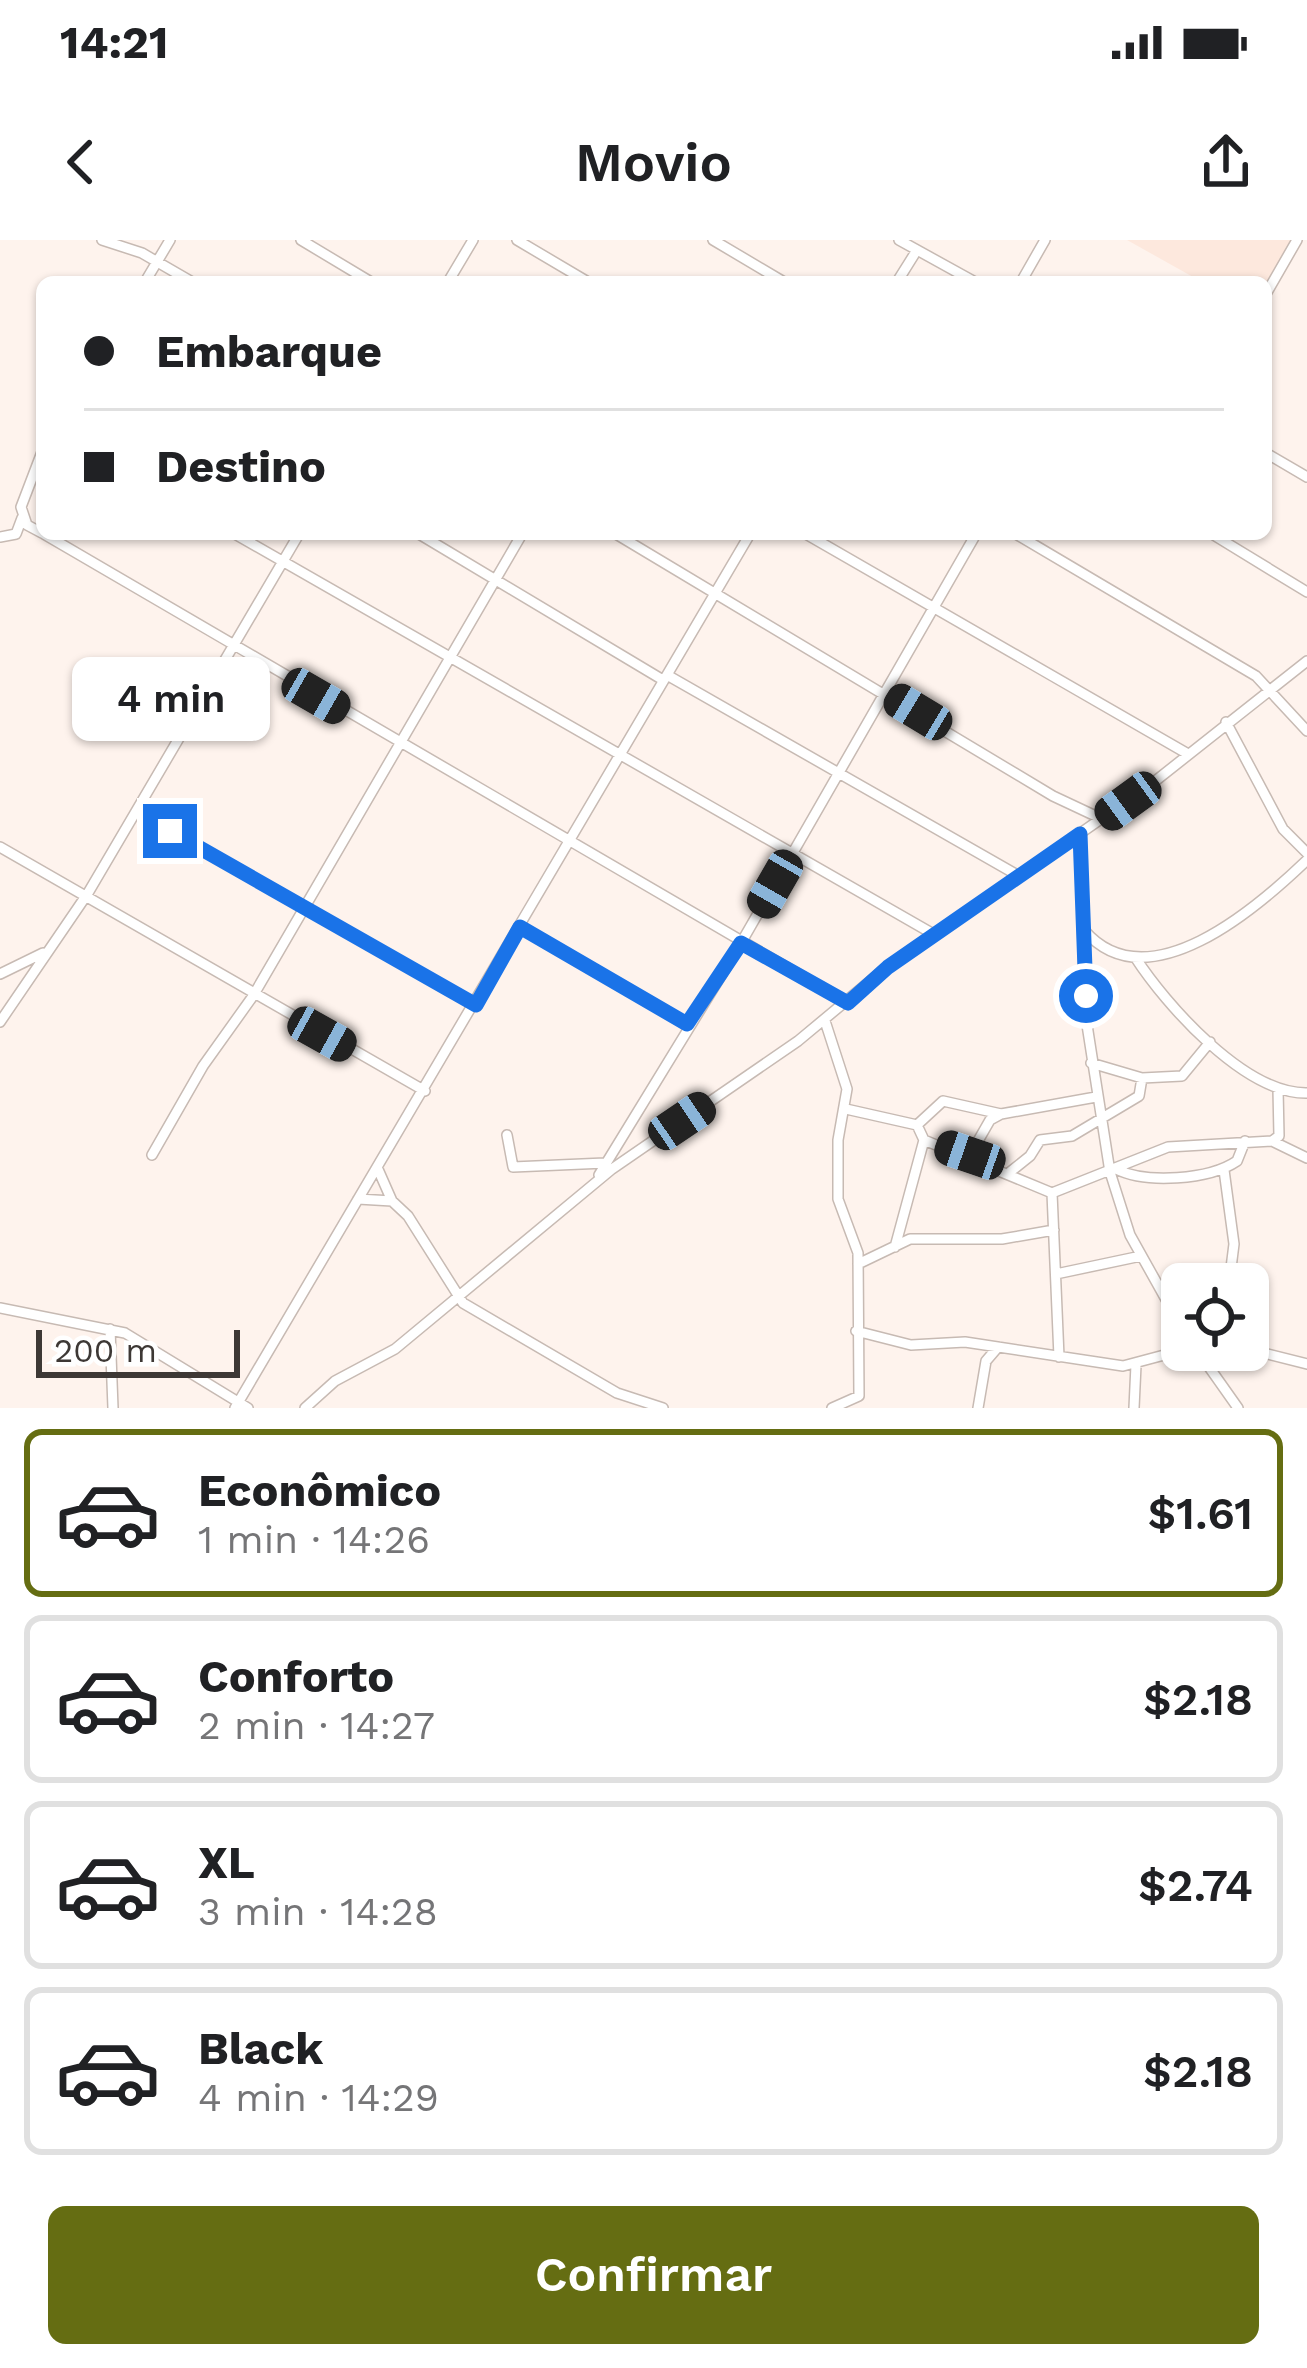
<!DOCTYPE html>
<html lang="pt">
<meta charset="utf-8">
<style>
body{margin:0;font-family:"Work Sans",sans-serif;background:#f6f6f6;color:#202124;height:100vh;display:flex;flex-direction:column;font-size:45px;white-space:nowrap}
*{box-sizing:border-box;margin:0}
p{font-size:39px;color:#757577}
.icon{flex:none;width:66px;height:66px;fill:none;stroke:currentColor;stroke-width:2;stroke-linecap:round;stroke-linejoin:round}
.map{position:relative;height:1168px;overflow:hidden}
.side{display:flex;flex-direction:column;background:#fff;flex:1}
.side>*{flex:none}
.hud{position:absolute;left:36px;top:36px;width:1236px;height:264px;border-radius:18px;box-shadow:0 3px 9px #0004;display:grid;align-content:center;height:264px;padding:0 48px;background:#fff}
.buttons{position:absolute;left:1161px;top:1023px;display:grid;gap:24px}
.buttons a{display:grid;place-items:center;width:108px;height:108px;border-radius:18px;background:#fff;box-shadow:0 3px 9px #0004;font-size:60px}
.scale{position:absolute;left:36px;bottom:30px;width:204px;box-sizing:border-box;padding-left:12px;border:6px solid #3d3835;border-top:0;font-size:33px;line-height:42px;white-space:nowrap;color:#3d3835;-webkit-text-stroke:9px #fff;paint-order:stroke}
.end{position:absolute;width:54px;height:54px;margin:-27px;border:15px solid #1a73e8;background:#fff;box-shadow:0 0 0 6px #fff}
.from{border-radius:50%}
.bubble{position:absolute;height:84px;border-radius:18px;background:#fff;box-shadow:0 3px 9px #0004;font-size:39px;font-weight:600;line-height:84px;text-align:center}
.car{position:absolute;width:36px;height:72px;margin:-36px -18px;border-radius:15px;box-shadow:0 0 9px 3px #0007;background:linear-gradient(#222 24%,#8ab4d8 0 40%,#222 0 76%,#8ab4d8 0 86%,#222 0)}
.hud b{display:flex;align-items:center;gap:42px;height:114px;font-size:45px}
.hud b+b{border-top:3px solid #e0e0e0}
.hud i{width:30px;height:30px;background:#202124}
ul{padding:21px 0 0;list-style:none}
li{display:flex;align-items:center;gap:36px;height:168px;margin:0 24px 18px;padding:0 24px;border:6px solid #e0e0e0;border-radius:18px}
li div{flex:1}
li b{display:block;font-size:45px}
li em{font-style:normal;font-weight:600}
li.active{border-color:#656d12}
li>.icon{width:108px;height:108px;stroke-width:1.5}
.action{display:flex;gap:24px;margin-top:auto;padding:24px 48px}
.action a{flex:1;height:138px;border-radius:18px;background:#656d12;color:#fff;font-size:48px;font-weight:600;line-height:138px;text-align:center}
.status{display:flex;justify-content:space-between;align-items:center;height:84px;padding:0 60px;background:#fff;direction:ltr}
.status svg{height:33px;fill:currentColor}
header{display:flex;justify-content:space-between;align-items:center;height:156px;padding:0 48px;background:#fff;font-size:54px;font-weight:600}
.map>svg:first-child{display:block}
.built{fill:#fde8dd}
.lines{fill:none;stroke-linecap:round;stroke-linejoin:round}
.minor-casing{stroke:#c7bab3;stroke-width:12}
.minor{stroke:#fff;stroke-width:9}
.route{stroke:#1a73e8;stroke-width:15}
</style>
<div class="status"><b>14:21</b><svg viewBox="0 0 49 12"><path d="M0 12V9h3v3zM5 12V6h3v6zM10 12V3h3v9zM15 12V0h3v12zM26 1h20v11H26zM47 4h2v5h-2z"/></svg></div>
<header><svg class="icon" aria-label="back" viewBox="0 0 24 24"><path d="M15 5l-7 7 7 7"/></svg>Movio<svg class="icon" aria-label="share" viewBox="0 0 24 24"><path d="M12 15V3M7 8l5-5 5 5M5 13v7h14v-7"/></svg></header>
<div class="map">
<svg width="1307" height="1168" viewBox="0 0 1307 1168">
<rect width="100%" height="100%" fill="#fef3ed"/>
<path class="built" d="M1127 0H1292L1266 46 1202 42Z"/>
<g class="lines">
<defs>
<path id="minor" d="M102 0 142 13 192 42
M301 0 371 42
M517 0 588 42
M713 0 784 42
M899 0 975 42
M145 42 170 0
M448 42 473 0
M897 42 917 10
M1021 42 1045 0
M1266 54 1297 0
M42 212 21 267 27 285 42 293
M1266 213 1307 237
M44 294 848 763
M235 294 935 695
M419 294 663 440
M616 294 1053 556 1102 579
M806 294 1188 514
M1016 294 1256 436 1307 491
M1212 294 1307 352
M0 297 16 294 22 278
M667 435 1019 636
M1226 482 1283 589 1307 613
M136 572 476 765
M1080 594 1085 772 1110 932 1130 995 1182 1088
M0 607 425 851
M519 687 687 784
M1084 690C1147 764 1257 668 1307 620
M1135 717C1166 765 1245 854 1307 853
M0 734 43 713
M825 781 847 849 838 900V959L858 1013 859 1156 832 1168
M0 782 88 653 299 294
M1091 823 1142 838 1182 836 1210 802
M846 869 917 885
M917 885 943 861 1001 874 1096 857
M507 895 513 927 605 923
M924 900 1052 953
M1272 901 1279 896 1278 849
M152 915 203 826 253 756 522 294
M970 915 990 880 1001 874
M377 927 392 961 408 976 463 1063 617 1153 663 1168
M1116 929C1146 944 1209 940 1237 921L1245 901
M1224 930 1234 1004 1229 1044
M1010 932 1030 916 1040 900 1072 896 1139 856 1142 838
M599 935 741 703 976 294
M1052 953 1168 907 1272 901 1307 918
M1052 953 1059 1117
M358 959 392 961
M895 1007 924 900 917 885
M858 1024 910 999H1002L1054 990
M1056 1034 1141 1016
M0 1068 125 1093 248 1168
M110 1089 113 1168
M856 1091 911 1105 965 1102 1123 1126 1183 1110
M1248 1109 1307 1124
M1197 1110 1238 1168
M235 1168 750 294
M305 1168 335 1141 395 1109 612 929 798 801 881 732 1154 542 1307 421
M978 1168 986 1121 998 1107
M1134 1168 1136 1125"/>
</defs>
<use href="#minor" class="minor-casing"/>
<use href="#minor" class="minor"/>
</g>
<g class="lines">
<path class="route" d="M170 591 476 765 520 687 687 784 741 703 848 763 888 727 1080 594 1086 756"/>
</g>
</svg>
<div class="buttons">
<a><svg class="icon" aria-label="locate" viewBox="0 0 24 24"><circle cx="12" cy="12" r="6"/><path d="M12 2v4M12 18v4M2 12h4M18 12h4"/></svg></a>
</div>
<div class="scale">200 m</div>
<i class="end from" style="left:1086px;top:756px"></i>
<i class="end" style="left:170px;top:591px"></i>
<div class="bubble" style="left:72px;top:417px;width:198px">4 min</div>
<i class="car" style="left:316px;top:456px;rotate:120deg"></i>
<i class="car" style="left:918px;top:472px;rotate:301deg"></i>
<i class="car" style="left:1128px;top:561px;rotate:234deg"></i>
<i class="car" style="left:775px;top:644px;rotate:210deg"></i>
<i class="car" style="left:322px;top:794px;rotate:119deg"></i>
<i class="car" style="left:682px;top:881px;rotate:56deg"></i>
<i class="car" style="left:970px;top:915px;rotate:289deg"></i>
<div class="hud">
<b><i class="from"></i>Embarque</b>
<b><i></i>Destino</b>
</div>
</div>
<section class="side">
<ul>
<li class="active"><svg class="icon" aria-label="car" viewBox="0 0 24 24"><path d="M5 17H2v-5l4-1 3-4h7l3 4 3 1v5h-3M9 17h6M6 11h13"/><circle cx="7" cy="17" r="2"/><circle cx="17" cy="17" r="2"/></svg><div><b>Econômico</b><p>1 min · 14:26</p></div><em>$1.61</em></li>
<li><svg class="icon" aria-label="car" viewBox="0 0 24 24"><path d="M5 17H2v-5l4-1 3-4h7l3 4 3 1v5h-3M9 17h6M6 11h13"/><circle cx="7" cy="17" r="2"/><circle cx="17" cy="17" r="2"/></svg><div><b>Conforto</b><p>2 min · 14:27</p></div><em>$2.18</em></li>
<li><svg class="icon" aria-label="car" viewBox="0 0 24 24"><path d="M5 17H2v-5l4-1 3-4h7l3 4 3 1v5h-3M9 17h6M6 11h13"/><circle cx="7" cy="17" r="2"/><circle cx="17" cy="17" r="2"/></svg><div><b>XL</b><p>3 min · 14:28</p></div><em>$2.74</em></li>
<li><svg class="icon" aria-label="car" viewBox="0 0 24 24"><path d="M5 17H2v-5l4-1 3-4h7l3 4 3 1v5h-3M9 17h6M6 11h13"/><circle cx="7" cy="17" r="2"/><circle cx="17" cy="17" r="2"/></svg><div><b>Black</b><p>4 min · 14:29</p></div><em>$2.18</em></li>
</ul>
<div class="action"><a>Confirmar</a></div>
</section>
